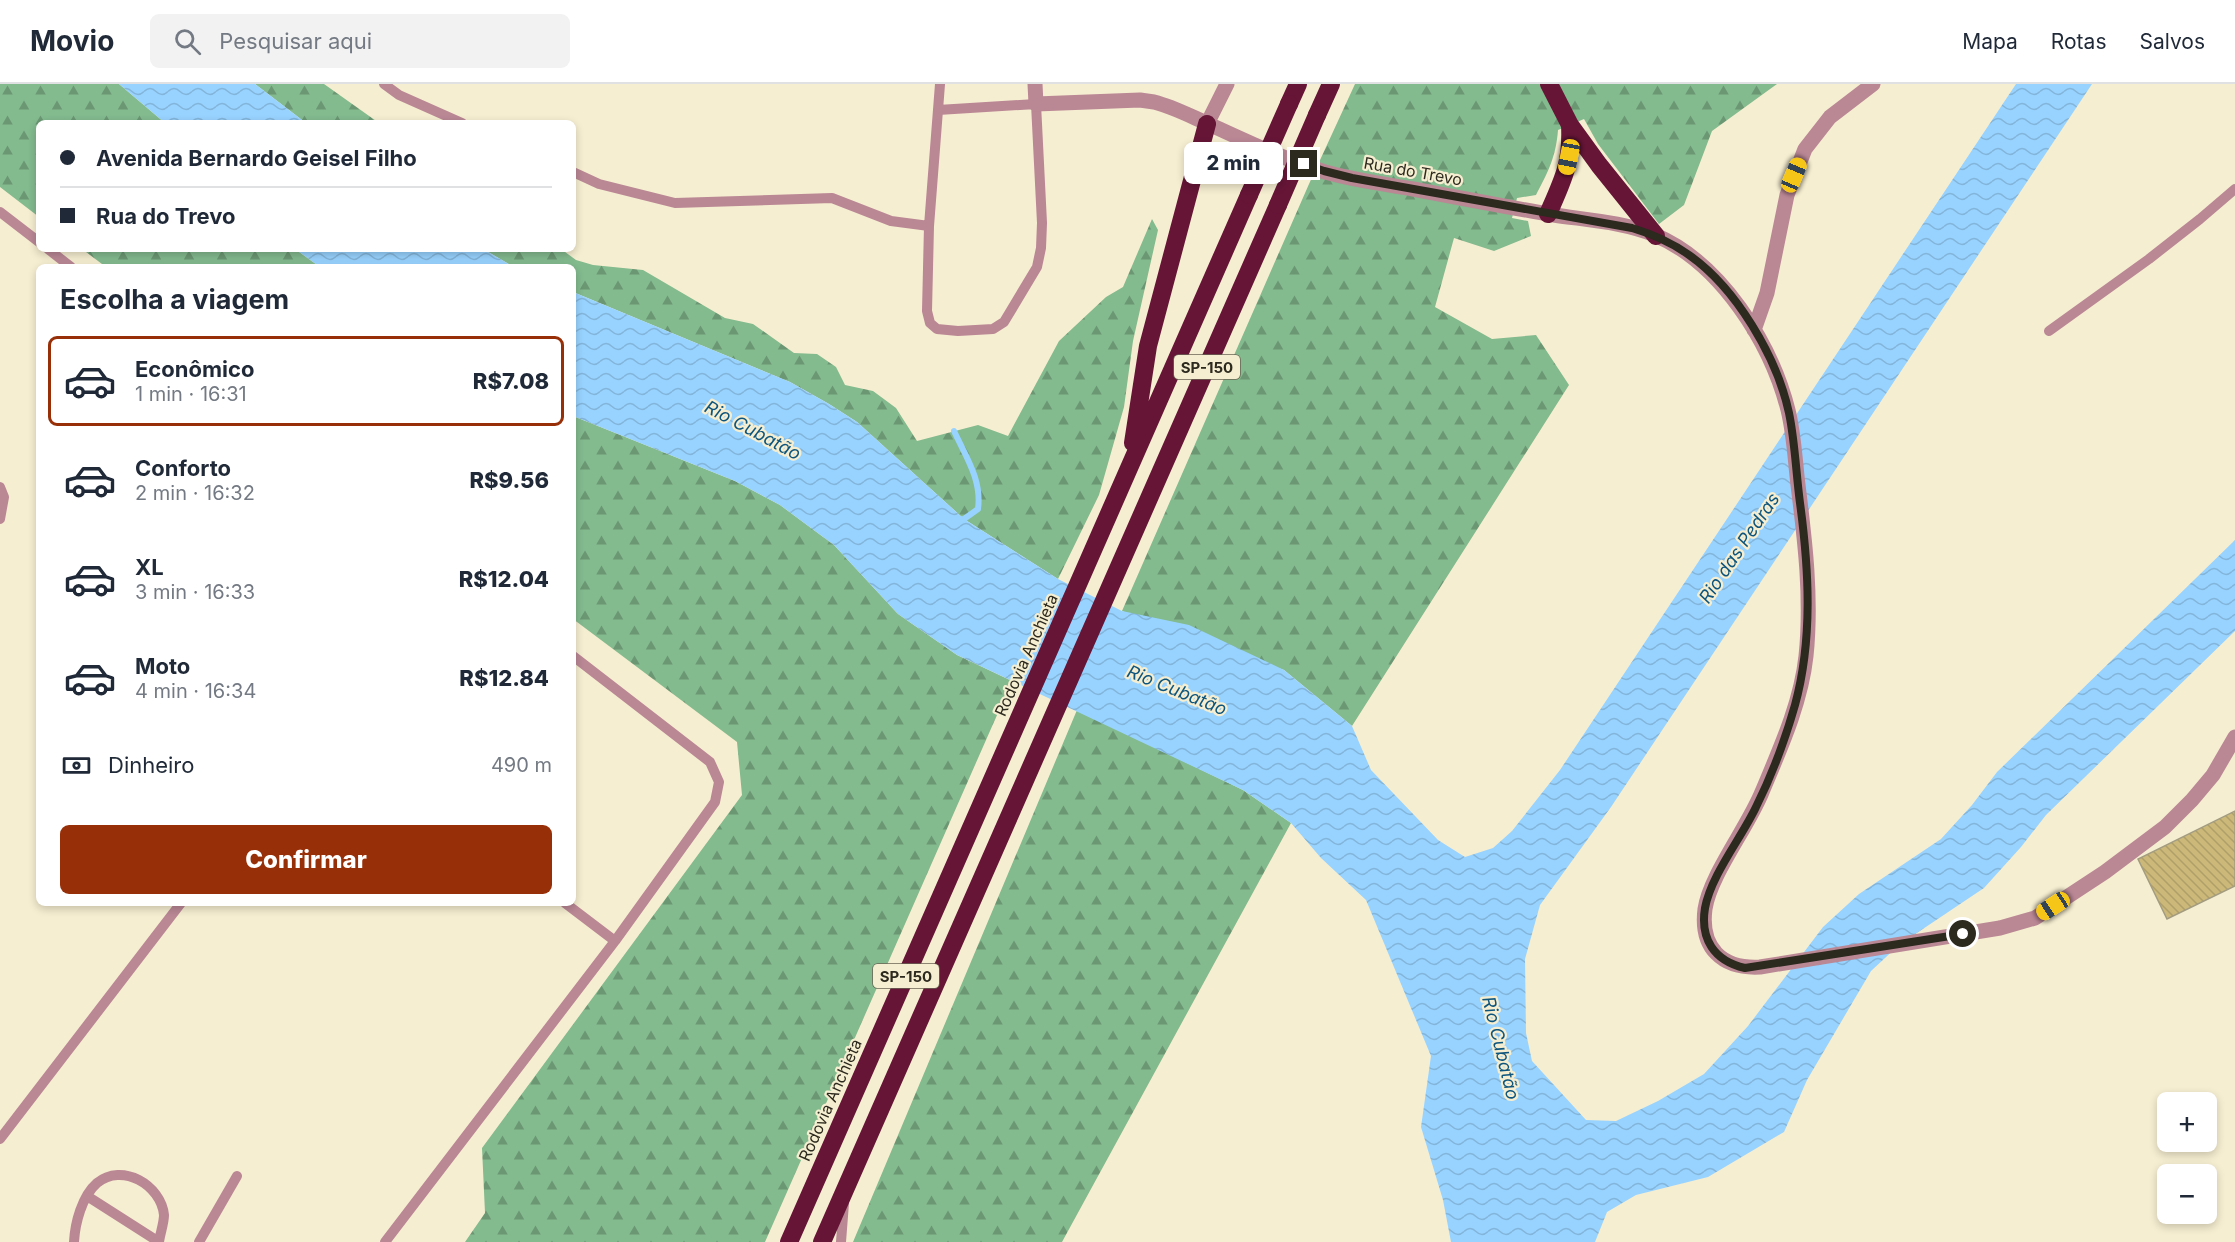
<!DOCTYPE html>
<html lang="pt">
<meta charset="utf-8">
<style>
body{margin:0;font-family:Inter,sans-serif;background:#f2f2f3;color:#1f2937;height:100vh;display:flex;flex-direction:column;font-size:22px;white-space:nowrap}
*{box-sizing:border-box;margin:0}
p{font-size:20px;color:#747a83}
.icon{flex:none;width:33px;height:33px;fill:none;stroke:currentColor;stroke-width:2;stroke-linecap:round;stroke-linejoin:round}
.map{position:relative;flex:1;overflow:hidden}
.details{position:absolute;left:36px;top:180px;width:540px;height:642px;display:flex;flex-direction:column;background:#fff;border-radius:9px;box-shadow:0 3px 9px #0003}
.details>*{flex:none}
.top-card{position:absolute;left:36px;top:36px;width:540px;height:132px;border-radius:9px;box-shadow:0 3px 9px #0003;display:grid;align-content:center;height:132px;padding:0 24px;background:#fff}
.fabs{position:absolute;left:2157px;top:1008px;display:grid;gap:12px}
.fabs a{display:grid;place-items:center;width:60px;height:60px;border-radius:9px;background:#fff;box-shadow:0 3px 9px #0003;font-size:30px}
.end{position:absolute;width:27px;height:27px;margin:-14px;border:8px solid #2c291e;background:#fff;box-shadow:0 0 0 3px #fff}
.from{border-radius:50%}
.bubble{position:absolute;height:42px;border-radius:9px;background:#fff;box-shadow:0 3px 9px #0003;font-size:20px;font-weight:800;line-height:42px;text-align:center}
.car{position:absolute;width:18px;height:36px;margin:-18px -9px;border-radius:8px;box-shadow:0 0 4px 2px #0007;background:linear-gradient(#f5c518 24%,#345 0 40%,#f5c518 0 76%,#345 0 86%,#f5c518 0)}
.top-card b{display:flex;align-items:center;gap:21px;height:57px;font-size:22px}
.top-card b+b{border-top:2px solid #e0e1e3}
.top-card i{width:15px;height:15px;background:#1f2937}
ul{padding:0;list-style:none}
li{display:flex;align-items:center;gap:18px;height:90px;margin:0 12px 9px;padding:0 12px;border:3px solid transparent;border-radius:9px}
li div{flex:1}
li b{display:block;font-size:22px}
li em{font-style:normal;font-weight:800}
li.current{border-color:#973009}
li>.icon{width:54px;height:54px;stroke-width:1.5}
h2{padding:0 24px;font-size:27px;line-height:72px}
.pay{display:flex;align-items:center;gap:15px;height:66px;padding:0 24px;font-size:22px}
.pay p{margin-inline-start:auto}
.cta{display:flex;gap:12px;margin-top:auto;padding:12px 24px}
.cta a{flex:1;height:69px;border-radius:9px;background:#973009;color:#fff;font-size:24px;font-weight:800;line-height:69px;text-align:center}
header{display:flex;align-items:center;gap:36px;box-sizing:border-box;height:84px;padding:0 30px;background:#fff;border-bottom:2px solid #e0e1e3}
header strong{font-size:28px}
nav{display:flex;gap:33px;margin-inline-start:auto;font-size:21px}
.search{width:420px;height:54px;background:#f2f2f3;display:flex;align-items:center;gap:15px;box-sizing:border-box;padding:0 21px;border-radius:9px;color:#747a83;font-size:22px}
.map>svg:first-child{display:block}
.forest{fill:url(#forest-firs)}
.water{fill:url(#water-waves)}
.lines{fill:none;stroke-linecap:round;stroke-linejoin:round}
.stream{stroke:#98d3ff;stroke-width:6}
.building{fill:url(#building-back-hatch);stroke:#a39c81;stroke-width:1.5}
.lane{stroke:#ba8795;stroke-width:10}
.street{stroke:#ba8795;stroke-width:15}
.highway{stroke:#661537;stroke-width:18}
.highway-bridge{stroke:#661537;stroke-width:18}
.route{stroke:#2c291e;stroke-width:8}
.labels{text-anchor:middle;dominant-baseline:central;stroke-width:4.5;stroke-linejoin:round;paint-order:stroke}
.shield{fill:#f6eed1;stroke:#696454;stroke-width:1.5}
.shield-label{font-size:15px;font-weight:bold;fill:#2c291e}
.street-label{font-size:16px;fill:#2c291e;stroke:#f6eed1}
.water-label{font-size:18px;font-style:italic;fill:#0e557d;stroke:#f6eed1}
</style>
<header>
<strong>Movio</strong>
<div class="search"><svg class="icon" aria-label="search" viewBox="0 0 24 24"><circle cx="10" cy="10" r="6"/><path d="M15 15l6 6"/></svg>Pesquisar aqui</div>
<nav><a>Mapa</a><a>Rotas</a><a>Salvos</a></nav>
</header>
<div class="map">
<svg width="2235" height="1158" viewBox="0 0 2235 1158">
<defs>
<pattern id="forest-firs" width="22" height="20" patternUnits="userSpaceOnUse" patternTransform="scale(1.5)"><rect width="22" height="20" fill="#83ba8e"/><path d="M5 1l3.5 6h-7zM16 11l3.5 6h-7z" fill="#6b9773"/></pattern>
<pattern id="water-waves" width="16" height="10" patternUnits="userSpaceOnUse" patternTransform="scale(1.5)"><rect width="16" height="10" fill="#98d3ff"/><path d="M0 5q4-4 8 0t8 0" fill="none" stroke="#83b5da"/></pattern>
<pattern id="building-back-hatch" width="6" height="6" patternUnits="userSpaceOnUse" patternTransform="scale(1.5)"><rect width="6" height="6" fill="#ccb979"/><path d="M-1 5l2 2M0 0l6 6M5-1l2 2" fill="none" stroke="#af9f68"/></pattern>
</defs>
<rect width="100%" height="100%" fill="#f6eed1"/>
<path class="forest" d="M0 0H119L165 39H39V133L0 103Z
M255 0H324L379 39H306Z
M1355 0H1777L1712 47 1684 121 1659 140 1598 60 1584 35 1558 46C1556 73 1548 88 1536 111L1517 114 1512 134 1528 137 1531 152 1494 167 1454 154 1435 223 1492 255 1536 251 1569 301 1352 642 1284 586 1122 527 1309 100Z
M1152 135 1158 146 1133 257 1124 323 1099 411 1058 495 964 435 857 338 829 320 790 298 573 208V183H514L483 165H561L576 176 593 181 643 186 725 234 753 240 794 269 817 270 836 283 845 301 873 307 896 324 917 357 978 341 1008 352 1059 257 1106 213 1123 203Z
M82 165H295L320 183H106Z
M573 332 735 397 780 421 834 461 898 530 957 571 1012 597 765 1158H465L485 1129 482 1064 742 711 737 658 573 535Z
M1077 626 1243 706 1291 739 1062 1158H853Z"/>
<path class="water" d="M119 0H255L306 39H165Z
M2016 0H2092L1611 723 1540 821 1525 875 1526 949 1532 977 1586 1036 1616 1037 1658 1017 1704 990 1748 942 1823 843 1859 810 1941 755 1972 721 1997 688 2235 456V547L2046 731 2021 763 1984 804 1899 861 1871 887 1807 996 1784 1048 1708 1093 1636 1111 1607 1128 1595 1158H1451L1443 1116 1421 1043 1431 972 1366 816 1321 774 1291 739 1243 706 957 571 898 530 834 461 780 421 735 397 573 332V208L790 298 829 320 857 338 964 435 1058 495 1122 527 1189 541 1284 586 1352 642 1371 686 1438 756 1465 773 1493 764 1512 747 1560 686Z
M295 165H483L514 183H320Z"/>
<g class="lines">
<path class="stream" d="M954 347C966 373 982 396 978 425L964 435 957 436"/>
</g>
<path class="building" d="M2235 727V802L2167 835 2138 775Z"/>
<g class="lines">
<path class="lane" d="M384 0 399 11 462 39
M938 26 1036 20 1042 139 1041 164 1037 183 1004 238 993 245 958 247 937 245 930 239 927 227 929 142 940 0
M573 88 599 100 675 119 832 114 891 137 929 142
M0 128 39 158
M48 165 71 183
M2049 247 2149 175 2200 135 2235 105
M0 403 4 413 0 435
M565 819 615 857
M0 1055 181 819
M87 1112 159 1158
M74 1158C75 1139 82 1112 97 1099 122 1078 161 1101 164 1131 164 1139 160 1150 159 1158
M199 1158 237 1092
M385 1158 615 857 715 718 719 698 710 678 573 572
M841 1158 844 1119"/>
<path class="street" d="M1035 0 1036 20 1140 16 1154 18C1174 23 1192 33 1211 41 1248 58 1286 76 1325 88 1354 96 1384 100 1413 105 1460 114 1507 123 1554 131 1587 136 1624 138 1655 151 1721 179 1771 259 1788 326 1794 350 1795 376 1798 401 1805 457 1812 515 1806 572 1801 619 1780 665 1762 708 1748 743 1710 791 1705 825 1700 864 1722 885 1760 883L2000 844 2035 834 2105 788 2165 743 2192 716 2213 691 2235 653
M1207 40 1227 0
M1754 246 1767 209 1787 111 1805 65 1830 33 1873 0"/>
<path class="highway" d="M1549 0 1570 41 1599 81 1656 152
M1289 20 1298 0
M1317 31 1331 0
M1548 130C1563 96 1572 79 1570 41
M1133 359 1148 262 1207 40
M789 1158 1249 111
M822 1158 1278 121"/>
<path class="highway-bridge" d="M1249 111 1289 20
M1278 121 1317 31"/>
</g>
<g class="lines">
<path class="route" d="M1304 80 1324 87 1352 94 1632 144C1652 150 1671 158 1689 171 1736 204 1777 273 1789 329 1795 358 1796 389 1800 419 1809 486 1813 555 1795 621 1785 656 1772 691 1756 723 1742 753 1711 791 1705 824 1700 855 1714 877 1745 884L1963 850"/>
</g>
<g class="labels">
<g class="shield">
<rect x="1174" y="271" width="66" height="24" rx="4.5"/>
<rect x="873" y="880" width="66" height="24" rx="4.5"/>
</g>
<g class="shield-label">
<text x="1207" y="283">SP-150</text>
<text x="906" y="892">SP-150</text>
</g>
<g class="street-label">
<text transform="translate(1413 87) rotate(10)">Rua do Trevo</text>
<text transform="translate(1026 571) rotate(-66)">Rodovia Anchieta</text>
<text transform="translate(830 1016) rotate(-66)">Rodovia Anchieta</text>
</g>
<g class="water-label">
<text transform="translate(753 346) rotate(28)">Rio Cubatão</text>
<text transform="translate(1739 464) rotate(-56)">Rio das Pedras</text>
<text transform="translate(1177 606) rotate(22)">Rio Cubatão</text>
<text transform="translate(1501 964) rotate(76)">Rio Cubatão</text>
</g>
</g>
</svg>
<div class="fabs">
<a>+</a>
<a>−</a>
</div>
<i class="end from" style="left:1963px;top:850px"></i>
<i class="end" style="left:1304px;top:80px"></i>
<div class="bubble" style="left:1184px;top:58px;width:99px">2 min</div>
<i class="car" style="left:1569px;top:73px;rotate:191deg"></i>
<i class="car" style="left:1794px;top:91px;rotate:23deg"></i>
<i class="car" style="left:2053px;top:822px;rotate:237deg"></i>
<div class="top-card">
<b><i class="from"></i>Avenida Bernardo Geisel Filho</b>
<b><i></i>Rua do Trevo</b>
</div>
<section class="details">
<h2>Escolha a viagem</h2>
<ul>
<li class="current"><svg class="icon" aria-label="car" viewBox="0 0 24 24"><path d="M5 17H2v-5l4-1 3-4h7l3 4 3 1v5h-3M9 17h6M6 11h13"/><circle cx="7" cy="17" r="2"/><circle cx="17" cy="17" r="2"/></svg><div><b>Econômico</b><p>1 min · 16:31</p></div><em>R$7.08</em></li>
<li><svg class="icon" aria-label="car" viewBox="0 0 24 24"><path d="M5 17H2v-5l4-1 3-4h7l3 4 3 1v5h-3M9 17h6M6 11h13"/><circle cx="7" cy="17" r="2"/><circle cx="17" cy="17" r="2"/></svg><div><b>Conforto</b><p>2 min · 16:32</p></div><em>R$9.56</em></li>
<li><svg class="icon" aria-label="car" viewBox="0 0 24 24"><path d="M5 17H2v-5l4-1 3-4h7l3 4 3 1v5h-3M9 17h6M6 11h13"/><circle cx="7" cy="17" r="2"/><circle cx="17" cy="17" r="2"/></svg><div><b>XL</b><p>3 min · 16:33</p></div><em>R$12.04</em></li>
<li><svg class="icon" aria-label="car" viewBox="0 0 24 24"><path d="M5 17H2v-5l4-1 3-4h7l3 4 3 1v5h-3M9 17h6M6 11h13"/><circle cx="7" cy="17" r="2"/><circle cx="17" cy="17" r="2"/></svg><div><b>Moto</b><p>4 min · 16:34</p></div><em>R$12.84</em></li>
</ul>
<div class="pay"><svg class="icon" aria-label="cash" viewBox="0 0 24 24"><path d="M3 7h18v10H3z"/><circle cx="12" cy="12" r="2"/></svg>Dinheiro<p>490 m</p></div>
<div class="cta"><a>Confirmar</a></div>
</section>
</div>
